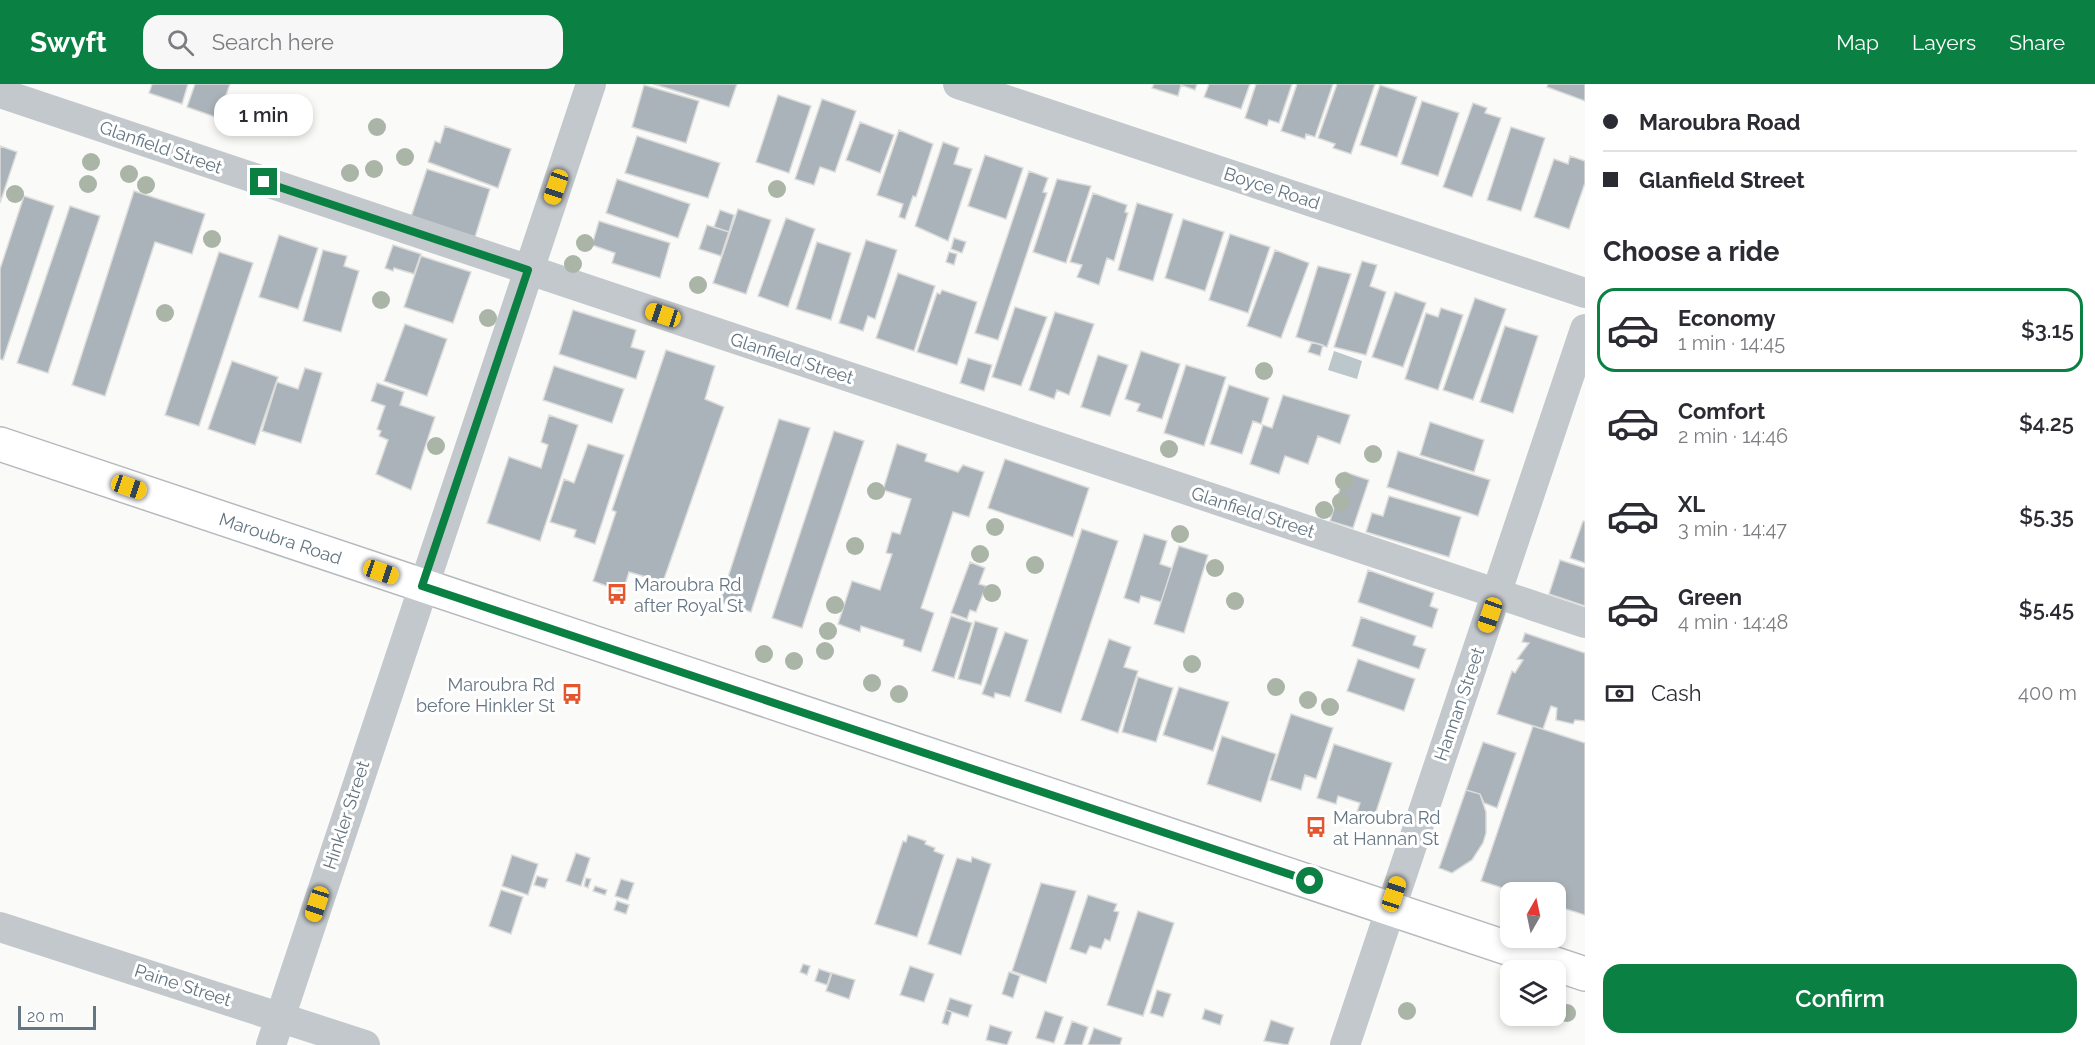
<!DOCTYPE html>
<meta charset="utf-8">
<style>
body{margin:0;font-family:Raleway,sans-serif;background:#f7f7f7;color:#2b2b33;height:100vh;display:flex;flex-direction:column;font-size:22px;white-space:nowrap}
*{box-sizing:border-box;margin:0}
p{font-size:20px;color:#7c7c81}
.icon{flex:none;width:33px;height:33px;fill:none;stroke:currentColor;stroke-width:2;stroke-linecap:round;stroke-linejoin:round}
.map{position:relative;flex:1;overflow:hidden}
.sheet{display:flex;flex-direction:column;background:#fff;width:510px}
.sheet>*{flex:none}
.guide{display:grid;align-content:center;height:132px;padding:0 18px;background:#fff}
.needle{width:39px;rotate:9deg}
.buttons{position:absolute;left:1500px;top:798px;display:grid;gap:12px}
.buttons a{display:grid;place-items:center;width:66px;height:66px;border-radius:12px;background:#fff;box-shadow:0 3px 9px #0003;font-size:30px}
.scale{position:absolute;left:18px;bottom:15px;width:78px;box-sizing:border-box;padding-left:6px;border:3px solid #657683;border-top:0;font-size:16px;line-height:21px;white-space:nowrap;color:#657683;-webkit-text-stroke:4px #fff;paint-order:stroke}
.end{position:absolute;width:27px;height:27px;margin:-14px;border:8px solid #0b8043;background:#fff;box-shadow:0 0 0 3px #fff}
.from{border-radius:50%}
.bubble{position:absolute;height:42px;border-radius:18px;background:#fff;box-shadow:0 3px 9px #0003;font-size:20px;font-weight:600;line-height:42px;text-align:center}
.car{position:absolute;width:18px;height:36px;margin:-18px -9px;border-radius:8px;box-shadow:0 0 4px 2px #0007;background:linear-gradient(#f5c518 24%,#345 0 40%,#f5c518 0 76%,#345 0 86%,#f5c518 0)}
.guide b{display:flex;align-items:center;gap:21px;height:57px;font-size:22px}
.guide b+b{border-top:2px solid #e1e1e2}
.guide i{width:15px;height:15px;background:#2b2b33}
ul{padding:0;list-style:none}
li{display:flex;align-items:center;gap:18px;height:84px;margin:0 12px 9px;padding:0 6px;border:3px solid transparent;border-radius:18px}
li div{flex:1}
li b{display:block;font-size:22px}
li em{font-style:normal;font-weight:600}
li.on{border-color:#0b8043}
li>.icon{width:54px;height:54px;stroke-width:1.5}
h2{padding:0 18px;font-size:27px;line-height:72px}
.pay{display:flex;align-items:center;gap:15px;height:66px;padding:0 18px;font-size:22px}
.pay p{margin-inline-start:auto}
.cta{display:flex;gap:12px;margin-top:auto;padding:12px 18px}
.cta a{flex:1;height:69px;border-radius:18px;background:#0b8043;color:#fff;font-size:24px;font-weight:600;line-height:69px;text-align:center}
header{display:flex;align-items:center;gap:36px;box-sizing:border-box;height:84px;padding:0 30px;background:#0b8043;color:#fff}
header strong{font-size:28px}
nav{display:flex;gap:33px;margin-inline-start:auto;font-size:21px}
.search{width:420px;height:54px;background:#f7f7f7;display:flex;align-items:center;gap:15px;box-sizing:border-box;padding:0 21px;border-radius:18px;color:#7c7c81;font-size:22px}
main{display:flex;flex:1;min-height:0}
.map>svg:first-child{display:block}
.water{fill:#bbc7cb}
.building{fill:#aab3b9;stroke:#dcdcda;stroke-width:1.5}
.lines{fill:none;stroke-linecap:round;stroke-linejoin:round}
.major-casing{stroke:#b5babe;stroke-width:36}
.minor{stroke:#c3c8cc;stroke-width:30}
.major{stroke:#fff;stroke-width:33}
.tree{fill:#aab4a7}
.route{stroke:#0b8043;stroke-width:8}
.labels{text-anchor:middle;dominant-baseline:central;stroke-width:6;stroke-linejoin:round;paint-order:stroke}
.street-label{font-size:18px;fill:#657683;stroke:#fff}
.poi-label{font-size:18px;fill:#657683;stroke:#fff;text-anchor:start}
</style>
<header>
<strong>Swyft</strong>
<div class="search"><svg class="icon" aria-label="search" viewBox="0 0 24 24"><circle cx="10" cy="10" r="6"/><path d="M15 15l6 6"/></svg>Search here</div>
<nav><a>Map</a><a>Layers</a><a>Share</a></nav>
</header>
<main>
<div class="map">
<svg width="1585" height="961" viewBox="0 0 1585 961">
<rect width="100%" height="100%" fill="#fafaf8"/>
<path class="water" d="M1334 267 1362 277 1357 295 1328 286Z"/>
<path class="building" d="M152 0H188L182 20 149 9Z
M195 0H230L218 34 187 23Z
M653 0H737L729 23Z
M1154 0H1197L1195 6 1181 1 1178 12 1152 4Z
M1209 0H1250L1241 25 1204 13Z
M1256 0H1292L1279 39 1269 36 1267 42 1245 34Z
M1297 0H1333L1315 53 1306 50 1305 55 1281 47Z
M1337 0H1375L1351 70 1333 64 1335 60 1318 54Z
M1548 0H1585V17L1547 3Z
M644 1 699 17 686 59 632 43Z
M1380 1 1417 13 1397 73 1360 61Z
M778 11 811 22 789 89 756 78Z
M822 15 856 27 835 88 820 83 814 101 795 95Z
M1422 17 1459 29 1438 92 1401 80Z
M1473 19 1487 24 1485 29 1501 34 1472 113 1443 103Z
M860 38 894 51 880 89 846 76Z
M445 42 511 65 498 104 428 78 435 57 440 59Z
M1511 43 1545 54 1521 127 1487 116Z
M899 46 933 60 916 113 913 112 905 135 899 133 903 120 877 111Z
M637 52 720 79 708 114 625 89Z
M943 58 959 64 954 80 972 85 948 157 915 142Z
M0 62 17 68 0 119Z
M985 71 1023 84 1006 135 968 122Z
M1570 72 1585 77V99L1569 145 1534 133 1554 75 1568 80Z
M427 85 490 105 475 153 411 133Z
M1029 87 1048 94 1043 108 1047 109 998 256 975 249Z
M617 95 690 120 678 154 606 129Z
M1057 95 1091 102 1066 179 1033 168Z
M134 107 205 130 192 170 155 158 105 312 72 301Z
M1093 109 1127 121 1125 128 1128 129 1114 177 1107 174 1099 201 1077 193 1082 181 1070 178Z
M24 112 54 122 3 276 0 275V185Z
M1137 119 1173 130 1153 197 1118 186Z
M70 122 100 132 48 289 17 279Z
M738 125 771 136 746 210 713 199Z
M720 126 734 131 729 148 714 143Z
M786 134 815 145 788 223 758 212Z
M1183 135 1224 148 1205 207 1165 194Z
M599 137 670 159 660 194 612 179 615 169 592 161Z
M707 141 729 148 721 172 699 165Z
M1230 150 1270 163 1248 229 1209 216Z
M279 151 318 164 298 225 259 213Z
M954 154 966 158 962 169 951 165Z
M866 156 897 166 875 235 868 232 863 247 839 239Z
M817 158 851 169 831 236 796 225Z
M393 161 421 170 414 190 394 184 393 187 385 184Z
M323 166 347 172 344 182 359 187 341 248 303 237Z
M1275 166 1309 179 1281 254 1247 242Z
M219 168 253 179 199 342 165 331Z
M949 168 957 170 954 181 946 178Z
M421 172 471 188 453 239 404 223Z
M1362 177 1377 181 1370 202 1386 208 1366 271 1334 263Z
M1318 182 1351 190 1327 263 1296 253Z
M898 189 935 202 914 267 876 254Z
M942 206 977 218 957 281 917 268 937 209 940 210Z
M1395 208 1426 219 1403 283 1372 273Z
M1475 214 1506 225 1473 316 1443 306Z
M1015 223 1047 233 1021 302 992 293Z
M1441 224 1463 231 1438 306 1405 295 1426 229 1438 233Z
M573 226 636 246 631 263 645 267 636 295 559 270Z
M1055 228 1094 240 1069 311 1057 306 1054 315 1029 306Z
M405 240 447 255 427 312 384 297Z
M1505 242 1538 252 1513 329 1480 318Z
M1312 258 1323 261 1320 272 1308 268Z
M666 266 715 282 705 315 724 323 663 498 629 488 623 508 593 497 616 428 612 426Z
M1141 267 1180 280 1162 335 1137 327 1140 320 1125 315Z
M1098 271 1128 281 1110 332 1081 323Z
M968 274 992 281 984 307 960 299Z
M232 277 278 293 255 361 208 345Z
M1186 281 1226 293 1204 362 1164 349Z
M554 282 624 305 612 339 543 316Z
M305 284 322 289 301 359 262 347 277 298 298 305Z
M377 299 404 308 400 321 435 333 411 406 376 390 388 356 379 352 381 347 377 345 385 322 371 317Z
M1229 301 1269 314 1261 340 1253 337 1242 370 1210 360Z
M1283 311 1350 331 1340 360 1318 352 1308 380 1285 372 1279 390 1250 380 1263 341 1272 344Z
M549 331 578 341 540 457 487 439 509 373 541 384 548 361 541 358Z
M779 335 810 344 751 528 720 518Z
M1430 338 1484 356 1474 388 1420 371Z
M834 347 864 357 802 544 772 534Z
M588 360 624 371 595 460 574 453 576 446 550 438 564 395 574 399Z
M897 360 927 370 925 377 958 388 963 381 984 388 969 433 953 428 921 524 934 529 921 568 903 562 904 556 861 542 860 548 838 540 852 497 880 506 892 470 886 469 892 448 900 450 911 415 883 406Z
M1398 367 1490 396 1478 432 1387 403Z
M1005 375 1089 404 1073 453 988 424Z
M1345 388 1369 396 1353 444 1330 437Z
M1389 412 1461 433 1449 473 1366 448 1372 429 1383 432Z
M1583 437 1585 438V479L1570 474Z
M1082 445 1118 457 1061 629 1025 617Z
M1144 450 1167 457 1160 480 1172 484 1161 518 1141 512 1139 519 1124 514Z
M1179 462 1208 471 1184 549 1154 540Z
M1560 476 1585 484V522L1549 510Z
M970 478 985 484 979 500 986 502 976 528 970 526 967 535 951 529Z
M1368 486 1434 509 1430 522 1438 525 1432 544 1358 518Z
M951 532 972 539 954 594 932 587Z
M1361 533 1416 552 1413 561 1426 565 1419 585 1352 562Z
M975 537 998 544 981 601 958 595Z
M1005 548 1028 556 1010 613 995 609 994 614 982 610Z
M1525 549 1585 569V637L1575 636 1573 640 1556 636 1557 624 1551 622 1543 645 1497 630 1512 587 1515 589 1523 576 1517 575 1529 559 1522 558Z
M1109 555 1131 563 1124 583 1138 587 1118 649 1081 636Z
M1358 575 1415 595 1404 627 1347 607Z
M1138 593 1173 604 1156 658 1122 648Z
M1179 603 1229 618 1213 667 1163 651Z
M1291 630 1333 644 1316 695 1305 691 1301 706 1270 696Z
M1533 642 1585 659V831L1556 822V808H1515L1481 797Z
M1222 652 1276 670 1261 718 1207 700Z
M1483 658 1516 669 1497 724 1484 719 1480 710 1466 706Z
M1334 660 1392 679 1374 734 1357 728 1360 719 1338 712 1336 720 1317 714Z
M1466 706 1480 710 1486 728V749L1483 759 1472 776 1452 789 1439 784Z
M908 751 926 757 925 760 935 764 934 767 944 771 917 853 875 840 903 757 906 758Z
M576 769 590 774 581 802 566 797Z
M512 771 538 780 528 811 502 802Z
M972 773 991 780 961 871 928 860 957 774 971 778Z
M537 792 548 795 545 804 534 801Z
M586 794 591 795 588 804 584 802Z
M621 795 634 799 628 816 615 812Z
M1041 799 1076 807 1046 899 1012 887Z
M595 802 607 806 605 811 593 807Z
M501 806 523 813 511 850 489 842Z
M1088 811 1117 820 1114 827 1119 828 1110 857 1105 855 1101 865 1090 862 1086 870 1070 865Z
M617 817 629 821 626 830 614 826Z
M1138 827 1174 839 1143 932 1107 921Z
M803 880 810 882 807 891 800 888Z
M910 882 934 890 924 918 900 911Z
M819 885 831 889 827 901 815 897Z
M1009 888 1020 892 1013 914 1002 910Z
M832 889 855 896 849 915 826 907Z
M1157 906 1171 910 1163 933 1150 929Z
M950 914 972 921 968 933 946 926Z
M1205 925 1223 931 1220 941 1202 935Z
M946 926 952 928 948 941 942 939Z
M1045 927 1063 933 1054 959 1036 954Z
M1271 936 1294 944 1288 961 1264 957Z
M1072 937 1088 943 1082 961H1064Z
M990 941 1012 948 1007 961 986 956Z
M1094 944 1122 954 1120 961H1088Z"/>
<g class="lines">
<defs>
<g id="major">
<path id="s1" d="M0 360 1585 890"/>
</g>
</defs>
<use href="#major" class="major-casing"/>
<path class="minor" d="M958 0 1585 209
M0 9 1585 539
M0 843 365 961
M271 961 591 0
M1345 961 1585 245"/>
<use href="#major" class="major"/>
</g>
<g class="tree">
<circle cx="377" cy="43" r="9"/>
<circle cx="405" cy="73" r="9"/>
<circle cx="91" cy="78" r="9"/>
<circle cx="374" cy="85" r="9"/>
<circle cx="350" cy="89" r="9"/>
<circle cx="129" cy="90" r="9"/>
<circle cx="88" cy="100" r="9"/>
<circle cx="146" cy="101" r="9"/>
<circle cx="777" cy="105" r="9"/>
<circle cx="15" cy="110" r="9"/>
<circle cx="212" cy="155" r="9"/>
<circle cx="585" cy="159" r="9"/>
<circle cx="573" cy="180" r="9"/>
<circle cx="698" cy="201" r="9"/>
<circle cx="381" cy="216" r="9"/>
<circle cx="165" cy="229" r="9"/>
<circle cx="488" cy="234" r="9"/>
<circle cx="1264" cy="287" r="9"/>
<circle cx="436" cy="362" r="9"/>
<circle cx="1169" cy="365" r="9"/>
<circle cx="1373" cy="370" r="9"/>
<circle cx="1344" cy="397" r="9"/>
<circle cx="876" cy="407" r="9"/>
<circle cx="1341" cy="418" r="9"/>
<circle cx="1324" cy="426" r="9"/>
<circle cx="995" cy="443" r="9"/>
<circle cx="1180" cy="450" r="9"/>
<circle cx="855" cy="462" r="9"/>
<circle cx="980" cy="470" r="9"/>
<circle cx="1035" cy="481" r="9"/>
<circle cx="1215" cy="484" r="9"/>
<circle cx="992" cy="509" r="9"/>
<circle cx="1235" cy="517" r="9"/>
<circle cx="835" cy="521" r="9"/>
<circle cx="828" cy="547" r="9"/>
<circle cx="825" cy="567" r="9"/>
<circle cx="764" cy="570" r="9"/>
<circle cx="794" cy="577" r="9"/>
<circle cx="1192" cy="580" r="9"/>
<circle cx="872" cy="599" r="9"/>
<circle cx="1276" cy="603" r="9"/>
<circle cx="899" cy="610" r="9"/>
<circle cx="1308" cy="616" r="9"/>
<circle cx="1330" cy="623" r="9"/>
<circle cx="1407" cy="927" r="9"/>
<circle cx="1567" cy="929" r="9"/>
</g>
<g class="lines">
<path class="route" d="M264 98 528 186 422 502 1310 797"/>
</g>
<defs>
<symbol id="bus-bare" viewBox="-9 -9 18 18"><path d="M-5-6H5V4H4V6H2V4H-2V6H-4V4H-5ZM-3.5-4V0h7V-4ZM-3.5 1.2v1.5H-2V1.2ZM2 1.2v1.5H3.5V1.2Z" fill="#e4572e" stroke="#fff" stroke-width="2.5" paint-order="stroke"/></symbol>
</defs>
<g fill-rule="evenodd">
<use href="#bus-bare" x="602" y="495" width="30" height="30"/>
<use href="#bus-bare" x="557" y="595" width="30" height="30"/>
<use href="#bus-bare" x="1301" y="728" width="30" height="30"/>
</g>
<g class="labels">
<g class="street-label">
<text transform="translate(161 63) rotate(19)">Glanfield Street</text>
<text transform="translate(1272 104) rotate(18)">Boyce Road</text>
<text transform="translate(792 274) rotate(18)">Glanfield Street</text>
<text transform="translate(1253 428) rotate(18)">Glanfield Street</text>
<text stroke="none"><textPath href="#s1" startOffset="296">Maroubra Road</textPath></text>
<text transform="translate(1459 620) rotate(-71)">Hannan Street</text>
<text transform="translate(346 731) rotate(-72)">Hinkler Street</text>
<text transform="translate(183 901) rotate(18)">Paine Street</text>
</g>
<g class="poi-label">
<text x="634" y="500">Maroubra Rd<tspan x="634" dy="21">after Royal St</tspan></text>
<text x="555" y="600" text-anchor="end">Maroubra Rd<tspan x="555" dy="21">before Hinkler St</tspan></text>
<text x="1333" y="733">Maroubra Rd<tspan x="1333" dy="21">at Hannan St</tspan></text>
</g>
</g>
</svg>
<div class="buttons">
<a><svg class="needle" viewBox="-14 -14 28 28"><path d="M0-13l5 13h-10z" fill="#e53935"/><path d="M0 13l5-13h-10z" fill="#7c7c81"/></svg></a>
<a><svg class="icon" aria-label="layers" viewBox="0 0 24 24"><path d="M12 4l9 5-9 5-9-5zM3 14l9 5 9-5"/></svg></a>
</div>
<div class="scale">20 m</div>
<i class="end from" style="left:1310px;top:797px"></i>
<i class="end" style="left:264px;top:98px"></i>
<div class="bubble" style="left:214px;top:10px;width:99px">1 min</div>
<i class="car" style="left:556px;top:103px;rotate:199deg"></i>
<i class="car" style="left:663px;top:231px;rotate:288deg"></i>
<i class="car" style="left:129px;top:403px;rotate:109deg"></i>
<i class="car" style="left:381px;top:488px;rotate:109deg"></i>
<i class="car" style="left:1490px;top:531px;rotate:199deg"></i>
<i class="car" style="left:1394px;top:810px;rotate:18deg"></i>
<i class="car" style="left:317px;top:820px;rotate:198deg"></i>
</div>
<section class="sheet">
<div class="guide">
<b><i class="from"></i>Maroubra Road</b>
<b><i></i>Glanfield Street</b>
</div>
<h2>Choose a ride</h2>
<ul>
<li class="on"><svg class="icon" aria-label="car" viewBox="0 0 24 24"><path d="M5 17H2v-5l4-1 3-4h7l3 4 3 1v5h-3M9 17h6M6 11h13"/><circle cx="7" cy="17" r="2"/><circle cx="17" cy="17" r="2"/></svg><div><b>Economy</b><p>1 min · 14:45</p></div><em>$3.15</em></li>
<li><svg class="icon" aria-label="car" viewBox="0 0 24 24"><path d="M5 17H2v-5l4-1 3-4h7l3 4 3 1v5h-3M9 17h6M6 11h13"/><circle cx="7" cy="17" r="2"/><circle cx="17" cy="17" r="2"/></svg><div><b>Comfort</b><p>2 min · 14:46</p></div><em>$4.25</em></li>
<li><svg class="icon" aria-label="car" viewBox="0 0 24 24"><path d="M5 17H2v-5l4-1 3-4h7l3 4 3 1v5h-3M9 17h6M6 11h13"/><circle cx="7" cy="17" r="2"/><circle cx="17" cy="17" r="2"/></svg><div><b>XL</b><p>3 min · 14:47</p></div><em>$5.35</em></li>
<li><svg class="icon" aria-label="car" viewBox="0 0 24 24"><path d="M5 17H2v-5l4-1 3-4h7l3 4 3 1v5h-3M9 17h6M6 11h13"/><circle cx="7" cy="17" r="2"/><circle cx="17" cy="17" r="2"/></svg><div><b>Green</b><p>4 min · 14:48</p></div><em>$5.45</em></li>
</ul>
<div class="pay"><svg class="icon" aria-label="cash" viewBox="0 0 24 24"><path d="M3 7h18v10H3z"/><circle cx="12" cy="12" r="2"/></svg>Cash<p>400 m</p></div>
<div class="cta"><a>Confirm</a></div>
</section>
</main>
